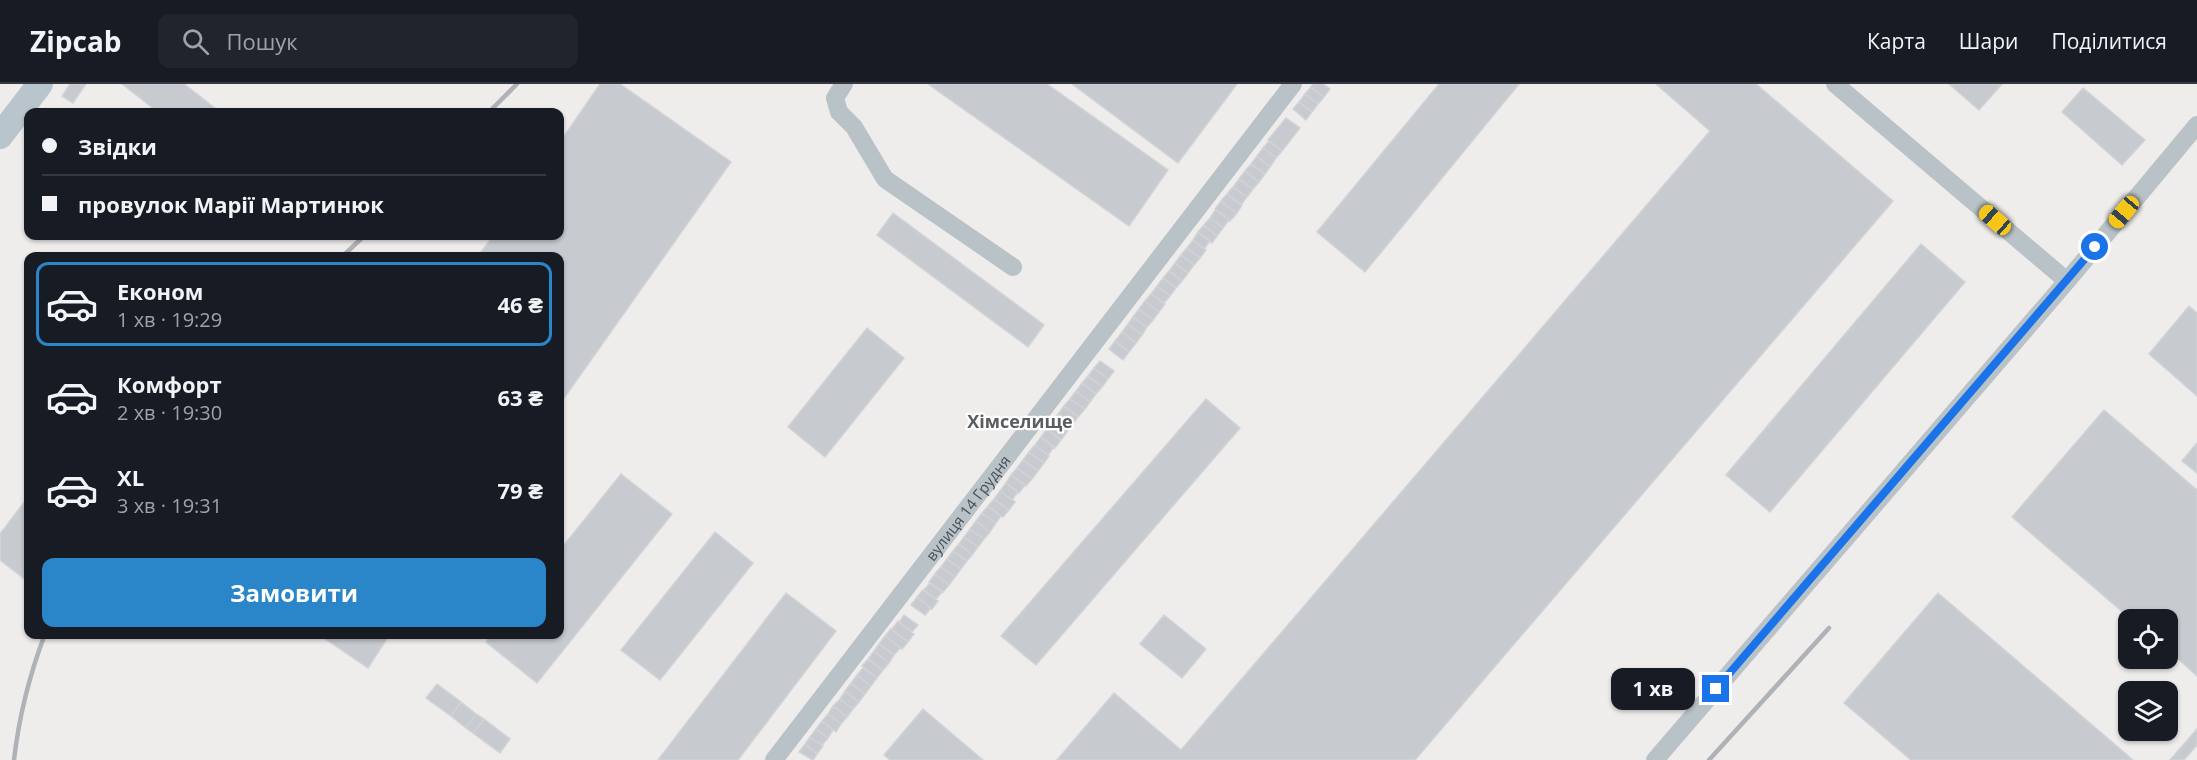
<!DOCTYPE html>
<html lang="uk">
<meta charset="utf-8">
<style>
body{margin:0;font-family:"Open Sans",sans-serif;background:#20242c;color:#f1f3f6;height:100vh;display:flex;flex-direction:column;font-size:22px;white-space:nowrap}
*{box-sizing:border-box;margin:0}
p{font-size:20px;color:#9ea1a6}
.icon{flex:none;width:33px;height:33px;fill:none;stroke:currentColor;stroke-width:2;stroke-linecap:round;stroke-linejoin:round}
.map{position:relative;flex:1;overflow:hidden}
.drawer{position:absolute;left:24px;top:168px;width:540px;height:387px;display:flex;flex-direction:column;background:#171b24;border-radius:12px;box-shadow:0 2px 4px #0004}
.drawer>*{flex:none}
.banner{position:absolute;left:24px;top:24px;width:540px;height:132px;border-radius:12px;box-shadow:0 2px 4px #0004;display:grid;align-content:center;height:132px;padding:0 18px;background:#171b24}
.fabs{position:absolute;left:2118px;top:525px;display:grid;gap:12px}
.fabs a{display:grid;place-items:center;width:60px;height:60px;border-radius:12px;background:#171b24;box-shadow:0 2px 4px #0004;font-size:30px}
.end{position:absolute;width:27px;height:27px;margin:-14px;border:8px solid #1a73e8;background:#fff;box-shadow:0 0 0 3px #fff}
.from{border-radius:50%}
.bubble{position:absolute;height:42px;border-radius:12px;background:#171b24;box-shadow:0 2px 4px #0004;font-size:20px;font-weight:700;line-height:42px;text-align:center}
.car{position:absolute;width:18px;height:36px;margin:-18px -9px;border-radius:8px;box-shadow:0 0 4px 2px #0007;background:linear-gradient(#f5c518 24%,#345 0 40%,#f5c518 0 76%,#345 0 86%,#f5c518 0)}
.banner b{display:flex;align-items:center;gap:21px;height:57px;font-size:22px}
.banner b+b{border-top:2px solid #363941}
.banner i{width:15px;height:15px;background:#f1f3f6}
ul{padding:10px 0 0;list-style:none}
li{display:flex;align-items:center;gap:18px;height:84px;margin:0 12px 9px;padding:0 6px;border:3px solid transparent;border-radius:12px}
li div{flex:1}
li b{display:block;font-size:22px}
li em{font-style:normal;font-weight:700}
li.active{border-color:#2b85c9}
li>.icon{width:54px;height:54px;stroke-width:1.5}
.action{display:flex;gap:12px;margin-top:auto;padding:12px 18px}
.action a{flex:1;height:69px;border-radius:12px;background:#2b85c9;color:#fff;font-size:24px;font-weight:700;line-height:69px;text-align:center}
header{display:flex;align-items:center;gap:36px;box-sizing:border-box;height:84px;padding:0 30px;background:#171b24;border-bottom:2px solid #363941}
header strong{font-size:28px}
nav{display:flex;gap:33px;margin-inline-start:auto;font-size:21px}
.search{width:420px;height:54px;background:#20242c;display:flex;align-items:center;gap:15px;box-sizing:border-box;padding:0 21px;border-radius:12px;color:#9ea1a6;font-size:22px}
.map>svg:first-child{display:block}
.building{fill:#c7cace;stroke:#d1d3d7;stroke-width:1.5}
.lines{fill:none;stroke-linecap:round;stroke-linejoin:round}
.street{stroke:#b9c2c7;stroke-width:18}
.secondary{stroke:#b9c5cc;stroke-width:26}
.rail{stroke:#afb2b6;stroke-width:4.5}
.route{stroke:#1a73e8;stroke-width:8}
.labels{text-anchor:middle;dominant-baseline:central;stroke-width:4.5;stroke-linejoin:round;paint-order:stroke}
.street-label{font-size:15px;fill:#465157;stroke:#fff}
.quarter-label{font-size:18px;font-weight:bold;fill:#5a5d60;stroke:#fff}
</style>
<header>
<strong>Zipcab</strong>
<div class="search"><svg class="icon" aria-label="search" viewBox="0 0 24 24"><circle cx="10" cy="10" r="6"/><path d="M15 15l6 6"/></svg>Пошук</div>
<nav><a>Карта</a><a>Шари</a><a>Поділитися</a></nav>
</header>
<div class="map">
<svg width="2197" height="676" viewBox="0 0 2197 676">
<rect width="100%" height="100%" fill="#efecec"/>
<path class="building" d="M70 0H86L73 19 62 12Z
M122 0H184L220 28H158Z
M600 0H620L731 78 560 320V172H478L493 152H560V58Z
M928 0H1047L1168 86 1129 142Z
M1072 0H1237L1178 79Z
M1313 0H1323L1330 5 1324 13 1311 3Z
M1439 0H1519L1365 188 1317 148Z
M1656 0H1756L1893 117 1415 676H1057L1114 609 1181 666 1710 47Z
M1949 0H2002L1979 26Z
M1311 3 1324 13 1318 20 1305 10Z
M2083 4 2145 56 2122 81 2062 28Z
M1305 10 1318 20 1312 28 1299 18Z
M1299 18 1312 28 1306 36 1293 25Z
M1286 34 1300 44 1282 67 1268 56Z
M1269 57 1282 67 1276 74 1263 64Z
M1263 64 1276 74 1270 83 1257 72Z
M1257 72 1270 83 1265 90 1251 80Z
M1251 80 1265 90 1259 98 1245 87Z
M1245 87 1259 98 1253 105 1239 95Z
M1239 95 1253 105 1247 113 1233 103Z
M1233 103 1247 113 1241 121 1227 110Z
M1227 110 1242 121 1237 129 1221 117Z
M1221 117 1237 129 1230 137 1215 125Z
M1216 125 1229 136 1223 144 1210 134Z
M893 129 1044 241 1028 263 877 151Z
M1210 134 1223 144 1217 152 1204 141Z
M1204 141 1217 152 1212 159 1198 148Z
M1198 148 1210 157 1204 165 1193 156Z
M1193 156 1206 166 1200 174 1187 164Z
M1921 160 1965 198 1770 428 1726 391Z
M1187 164 1200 174 1194 181 1181 171Z
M1181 171 1194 181 1188 189 1175 179Z
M1175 179 1188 189 1182 197 1169 187Z
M1169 187 1182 197 1176 204 1163 194Z
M1163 194 1176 204 1170 212 1157 202Z
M1157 202 1170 212 1164 219 1151 210Z
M1151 210 1165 220 1159 228 1145 217Z
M1145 217 1159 228 1153 236 1139 225Z
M2189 222 2197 229V312L2149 270Z
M1139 225 1153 236 1147 243 1133 233Z
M1133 233 1147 243 1142 251 1128 240Z
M1128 240 1142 251 1136 259 1122 248Z
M867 244 904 274 825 373 788 343Z
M1122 248 1136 259 1129 268 1115 257Z
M1115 257 1129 268 1123 276 1109 265Z
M1100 277 1114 287 1108 295 1094 284Z
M1094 284 1108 295 1102 303 1088 292Z
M1088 292 1102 303 1096 310 1082 299Z
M1082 299 1096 310 1090 318 1076 307Z
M1076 307 1090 318 1085 325 1070 315Z
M1070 315 1085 325 1078 333 1064 322Z
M1206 315 1240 344 1036 581 1001 552Z
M1064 322 1078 333 1072 341 1058 330Z
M2104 326 2197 406V592L2168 566V536H2132L2012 433Z
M1058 330 1072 341 1067 348 1053 338Z
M1053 338 1067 348 1061 356 1047 345Z
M1047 345 1061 356 1055 364 1041 353Z
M1041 353 1054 363 1048 371 1035 361Z
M2197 359V389L2182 377Z
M1035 361 1049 372 1044 379 1029 368Z
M1029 368 1044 379 1038 387 1023 376Z
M1023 376 1038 387 1032 395 1017 384Z
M1017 384 1032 395 1026 402 1011 391Z
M621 390 672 430 537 599 486 558 492 550H560V466Z
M1011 391 1025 401 1019 409 1006 399Z
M1006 399 1018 408 1012 416 1000 407Z
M1000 407 1015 418 1009 426 994 415Z
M28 413V492L26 496 0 476V450Z
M994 415 1009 426 1003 433 988 422Z
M988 422 1001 432 996 439 982 429Z
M982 429 996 439 990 448 976 437Z
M976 437 990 448 984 455 970 445Z
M970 445 984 455 978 463 964 453Z
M715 448 753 479 660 596 621 566Z
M964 453 978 463 972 471 959 460Z
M959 460 972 471 967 477 953 467Z
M953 467 967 477 961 485 947 475Z
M947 475 961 485 955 493 941 483Z
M941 483 955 493 949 501 935 490Z
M935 490 949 501 943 508 929 498Z
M930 499 942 508 936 515 924 506Z
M923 506 938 517 932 525 917 513Z
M786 509 836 547 738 676H658Z
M1938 509 2133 676H1911L1844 619Z
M917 513 931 524 925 531 911 521Z
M904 531 918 541 912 548 899 538Z
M1164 531 1206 565 1182 594 1140 560Z
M898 537 914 550 908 558 892 545Z
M891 545 908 558 902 565 885 552Z
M318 550H390L368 584Z
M885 552 900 564 894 571 879 560Z
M879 560 894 571 889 579 874 567Z
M874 567 889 579 883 586 868 575Z
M868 575 883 586 877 594 862 582Z
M863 584 877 594 871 602 857 591Z
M857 591 871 602 865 610 851 599Z
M851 599 865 610 859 618 845 607Z
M437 600 461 618 451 632 426 614Z
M845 607 859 618 853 625 840 615Z
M840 615 853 625 847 633 833 622Z
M461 618 476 630 466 644 451 632Z
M833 622 847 633 841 640 828 630Z
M923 625 983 676H890L884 671Z
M476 630 484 635 473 649 466 644Z
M828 630 841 640 836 648 822 637Z
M484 635 510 655 500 669 473 649Z
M822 637 833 646 828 654 816 645Z
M816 645 828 654 822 661 810 653Z
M2197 645V661L2184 676H2170Z
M810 653 823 662 817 670 805 660Z
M805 660 817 670 813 676 799 668Z"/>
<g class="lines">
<g class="street">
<path d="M844 0 835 14 839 28 854 43 885 95 1013 183"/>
<path d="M2067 197 2197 41"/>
<path id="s1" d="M774 676 1293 0"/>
<path d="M1655 676 2067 197 1835 0"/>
</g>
<path class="secondary" d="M0 52 40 0"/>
<path class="rail" d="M489 28 517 0
M343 172 364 152
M14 676C19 632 29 592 45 550
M1709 676 1829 544"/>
</g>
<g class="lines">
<path class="route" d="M1716 605 2095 163"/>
</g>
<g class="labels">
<g class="street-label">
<text stroke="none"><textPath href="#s1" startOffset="318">вулиця 14 Грудня</textPath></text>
</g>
<g class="quarter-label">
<text x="1020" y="337">Хімселище</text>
</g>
</g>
</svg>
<div class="fabs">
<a><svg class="icon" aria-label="locate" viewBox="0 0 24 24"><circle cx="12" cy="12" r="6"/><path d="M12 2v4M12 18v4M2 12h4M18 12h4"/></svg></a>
<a><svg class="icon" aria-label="layers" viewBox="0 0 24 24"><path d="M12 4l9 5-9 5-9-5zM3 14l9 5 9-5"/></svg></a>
</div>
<i class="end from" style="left:2095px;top:163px"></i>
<i class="end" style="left:1716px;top:605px"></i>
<div class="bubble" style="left:1611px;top:584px;width:84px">1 хв</div>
<i class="car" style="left:2124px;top:128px;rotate:220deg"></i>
<i class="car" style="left:1995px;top:136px;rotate:311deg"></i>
<div class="banner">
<b><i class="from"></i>Звідки</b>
<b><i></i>провулок Марії Мартинюк</b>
</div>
<section class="drawer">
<ul>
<li class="active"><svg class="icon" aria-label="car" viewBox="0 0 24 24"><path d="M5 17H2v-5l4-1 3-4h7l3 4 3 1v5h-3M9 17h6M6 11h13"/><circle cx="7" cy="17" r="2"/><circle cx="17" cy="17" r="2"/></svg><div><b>Економ</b><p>1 хв · 19:29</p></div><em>46 ₴</em></li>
<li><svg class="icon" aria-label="car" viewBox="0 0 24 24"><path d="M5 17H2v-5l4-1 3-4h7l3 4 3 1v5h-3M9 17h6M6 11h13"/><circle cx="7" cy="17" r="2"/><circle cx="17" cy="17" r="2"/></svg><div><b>Комфорт</b><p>2 хв · 19:30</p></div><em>63 ₴</em></li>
<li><svg class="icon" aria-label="car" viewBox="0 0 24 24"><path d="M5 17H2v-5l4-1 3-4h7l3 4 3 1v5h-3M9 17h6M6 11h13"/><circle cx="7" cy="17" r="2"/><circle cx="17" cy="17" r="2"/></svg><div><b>XL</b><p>3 хв · 19:31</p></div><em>79 ₴</em></li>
</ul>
<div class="action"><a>Замовити</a></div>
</section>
</div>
